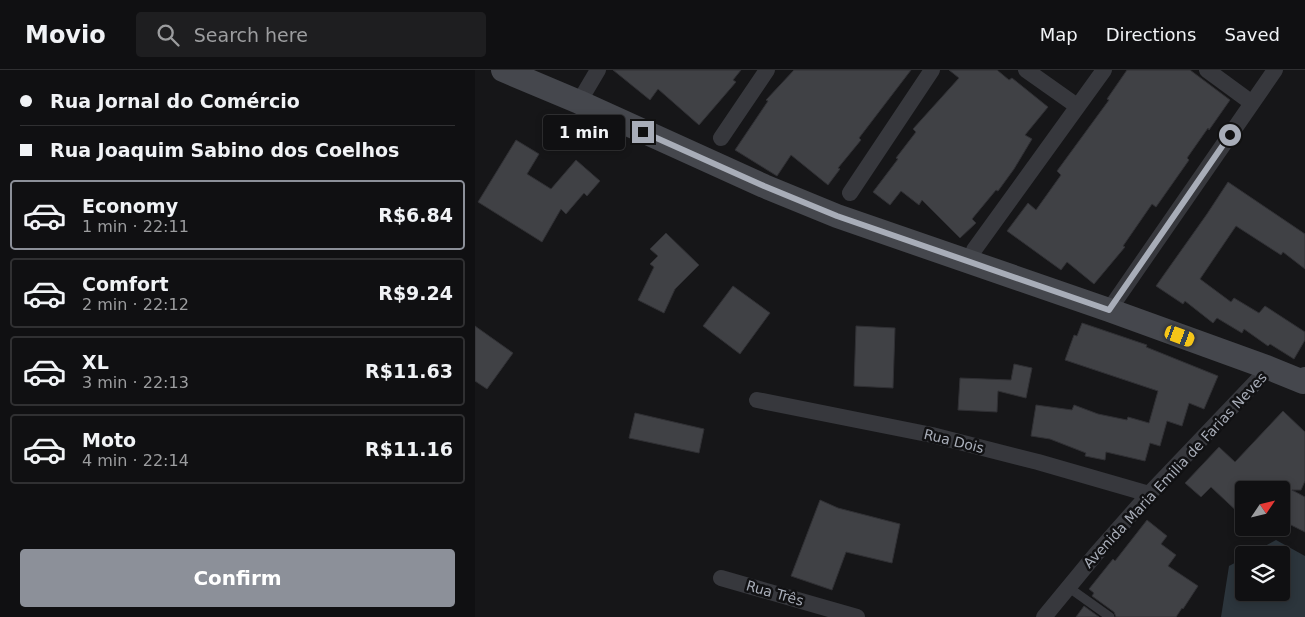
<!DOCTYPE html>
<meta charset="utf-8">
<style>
body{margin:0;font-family:"DejaVu Sans",sans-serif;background:#1e1e20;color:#f1f3f6;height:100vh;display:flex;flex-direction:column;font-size:19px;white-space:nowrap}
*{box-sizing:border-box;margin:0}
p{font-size:16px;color:#9c9d9f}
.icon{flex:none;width:28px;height:28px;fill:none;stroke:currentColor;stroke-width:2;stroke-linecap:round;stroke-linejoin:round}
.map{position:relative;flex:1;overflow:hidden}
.panel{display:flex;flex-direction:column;background:#101012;width:475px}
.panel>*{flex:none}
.hud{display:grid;align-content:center;height:110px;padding:0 20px;background:#101012}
.needle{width:32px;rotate:55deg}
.tools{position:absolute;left:760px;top:411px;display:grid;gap:10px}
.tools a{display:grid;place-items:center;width:55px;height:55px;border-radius:5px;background:#101012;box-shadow:0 2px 8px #0003,0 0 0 1px #303032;font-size:25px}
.end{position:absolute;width:22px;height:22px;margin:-11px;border:6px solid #a8adb8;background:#111;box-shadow:0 0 0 2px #111}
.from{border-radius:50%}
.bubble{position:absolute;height:35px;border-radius:5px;background:#101012;box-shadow:0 2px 8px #0003,0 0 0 1px #303032;font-size:16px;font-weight:800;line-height:35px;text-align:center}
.car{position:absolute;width:15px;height:30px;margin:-15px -8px;border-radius:6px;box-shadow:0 0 4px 1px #0007;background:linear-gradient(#f5c518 24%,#345 0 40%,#f5c518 0 76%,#345 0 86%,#f5c518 0)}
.hud b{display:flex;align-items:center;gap:18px;height:48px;font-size:19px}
.hud b+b{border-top:1px solid #303032}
.hud i{width:12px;height:12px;background:#f1f3f6}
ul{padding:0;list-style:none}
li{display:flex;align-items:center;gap:15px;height:70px;margin:0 10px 8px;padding:0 10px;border:2px solid #303032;border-radius:5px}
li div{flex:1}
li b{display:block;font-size:19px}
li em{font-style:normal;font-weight:800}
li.current{border-color:#8c9099}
li>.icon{width:45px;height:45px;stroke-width:1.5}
.action{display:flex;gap:10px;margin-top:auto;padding:10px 20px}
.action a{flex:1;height:58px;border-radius:5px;background:#8c9099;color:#fff;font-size:20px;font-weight:800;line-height:58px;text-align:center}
header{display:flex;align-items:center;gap:30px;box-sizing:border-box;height:70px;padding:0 25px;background:#101012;border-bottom:1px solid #303032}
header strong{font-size:24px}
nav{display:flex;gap:28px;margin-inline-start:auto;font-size:18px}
.search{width:350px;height:45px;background:#1e1e20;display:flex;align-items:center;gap:12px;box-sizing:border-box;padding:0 18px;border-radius:5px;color:#9c9d9f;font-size:19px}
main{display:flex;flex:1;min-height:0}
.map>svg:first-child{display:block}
.water{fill:#2c353c}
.building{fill:#404145;stroke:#303034}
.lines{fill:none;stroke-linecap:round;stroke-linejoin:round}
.lane{stroke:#37383d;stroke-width:9}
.street{stroke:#37383d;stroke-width:16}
.secondary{stroke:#45474d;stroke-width:24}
.route{stroke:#a8adb8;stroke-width:6}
.labels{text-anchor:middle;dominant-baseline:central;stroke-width:5;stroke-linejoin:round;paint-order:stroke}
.street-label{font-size:14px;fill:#a8adb8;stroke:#111113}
</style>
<header>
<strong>Movio</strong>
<div class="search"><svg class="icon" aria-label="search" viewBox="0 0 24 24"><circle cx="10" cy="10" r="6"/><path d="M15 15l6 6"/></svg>Search here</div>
<nav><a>Map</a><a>Directions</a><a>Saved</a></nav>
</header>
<main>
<section class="panel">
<div class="hud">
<b><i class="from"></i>Rua Jornal do Comércio</b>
<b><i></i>Rua Joaquim Sabino dos Coelhos</b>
</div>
<ul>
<li class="current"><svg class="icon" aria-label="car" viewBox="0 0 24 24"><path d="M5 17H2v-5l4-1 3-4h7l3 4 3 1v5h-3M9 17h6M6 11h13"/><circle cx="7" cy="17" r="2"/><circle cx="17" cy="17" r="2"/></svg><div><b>Economy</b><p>1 min · 22:11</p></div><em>R$6.84</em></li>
<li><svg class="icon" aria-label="car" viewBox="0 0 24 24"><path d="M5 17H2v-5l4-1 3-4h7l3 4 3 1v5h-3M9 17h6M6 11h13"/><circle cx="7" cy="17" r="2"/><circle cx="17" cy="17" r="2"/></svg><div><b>Comfort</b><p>2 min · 22:12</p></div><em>R$9.24</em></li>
<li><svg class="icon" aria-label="car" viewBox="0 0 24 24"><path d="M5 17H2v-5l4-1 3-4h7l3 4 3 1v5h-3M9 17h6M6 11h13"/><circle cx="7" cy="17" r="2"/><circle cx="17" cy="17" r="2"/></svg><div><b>XL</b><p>3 min · 22:13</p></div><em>R$11.63</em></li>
<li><svg class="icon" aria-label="car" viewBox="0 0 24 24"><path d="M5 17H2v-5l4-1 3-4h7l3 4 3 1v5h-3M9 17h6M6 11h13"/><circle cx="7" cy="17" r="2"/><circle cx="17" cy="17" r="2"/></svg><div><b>Moto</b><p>4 min · 22:14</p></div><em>R$11.16</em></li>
</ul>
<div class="action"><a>Confirm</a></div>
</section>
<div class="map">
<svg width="830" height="547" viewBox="0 0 830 547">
<rect width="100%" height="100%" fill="#161618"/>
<path class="water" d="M801 470 830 486V547H746L754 496 769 488V522H806V485H773Z"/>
<path class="building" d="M138 0H266L258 10 261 12 224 55 183 19 175 30Z
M319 0H436L384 68 386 70 363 98 365 99 353 115 316 85 302 106 260 80 293 31 291 30Z
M474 0H522L534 10 537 8 573 37 550 65 557 69 539 99 523 121 521 120 497 149 501 153 485 168 447 130 444 135 426 121 415 135 398 122 423 89 421 88 441 62 438 59 484 8Z
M652 0H715L755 30 734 60 733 58 712 88 714 90 681 137 677 134 648 176 650 177 619 214 592 192 586 200 532 161 553 133 561 140 586 105 582 101 634 30 632 29Z
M41 70 64 84 52 104 76 119 101 90 125 111 112 126 109 123 91 144 86 139 67 172 3 132Z
M753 112 830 164V199L808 182 806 185 761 156 725 209 756 232 759 228 784 243 790 236 830 262V270L819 289 795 274 793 276 769 259 767 263 742 248 738 253 710 231 708 234 681 216 732 144Z
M191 163 224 195 200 219 189 243 163 230 179 197 175 194 183 186 175 179Z
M258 216 295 243 265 284 228 256Z
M607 253 672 275 671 277 743 306 729 339 714 333 707 356 692 351 685 376 675 373 670 391 631 382 630 390 610 386 611 383 575 369 556 366 561 335 597 340 599 335 623 344 652 350 653 347 674 353 683 321 590 290 599 265 602 266Z
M0 256 38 283 12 319 0 311Z
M381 256 420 258 418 318 379 316Z
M539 294 557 298 551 328 523 321 522 342 483 340 485 308 536 310Z
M808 341 830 362V411L826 420H817L830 427V462L806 450V438L816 420H769V448L736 417 726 427 710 413 744 377 760 392Z
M160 343 229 359 224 383 154 368Z
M345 430 363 438 425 454 417 493 371 482 357 520 316 506Z
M672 450 692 466 686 474 701 485 693 496 723 516 708 539 707 538 701 547H641L639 542 617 526 619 523 614 519 638 489 640 491Z
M609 536 624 547H601Z"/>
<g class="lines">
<path class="lane" d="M593 517 635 547"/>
<path class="street" d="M551 0 602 36
M732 0 777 33
M104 32 123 0
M246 68 292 0
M375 123 457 0
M499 180 629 0
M634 240 800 0
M282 330 457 365 563 392 674 424
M246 508 382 547
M569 547 621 484 674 424 794 298"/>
<path class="secondary" d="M28 0 104 32 289 116 362 146 634 240 794 298 828 312 830 309"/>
</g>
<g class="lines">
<path class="route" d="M168 62 289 116 362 146 634 240 755 65"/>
</g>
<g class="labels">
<g class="street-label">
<text transform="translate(479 371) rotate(14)">Rua Dois</text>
<text transform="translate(700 400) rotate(-47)">Avenida Maria Emilia de Farias Neves</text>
<text transform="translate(300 523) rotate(16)">Rua Três</text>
</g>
</g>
</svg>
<div class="tools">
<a><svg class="needle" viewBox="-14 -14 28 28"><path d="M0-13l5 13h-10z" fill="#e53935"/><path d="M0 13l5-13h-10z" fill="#9c9d9f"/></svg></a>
<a><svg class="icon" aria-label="layers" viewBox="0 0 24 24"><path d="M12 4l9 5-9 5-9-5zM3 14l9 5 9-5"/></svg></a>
</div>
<i class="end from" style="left:755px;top:65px"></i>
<i class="end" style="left:168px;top:62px"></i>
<div class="bubble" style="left:68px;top:45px;width:82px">1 min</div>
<i class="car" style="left:705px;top:266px;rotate:110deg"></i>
</div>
</main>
